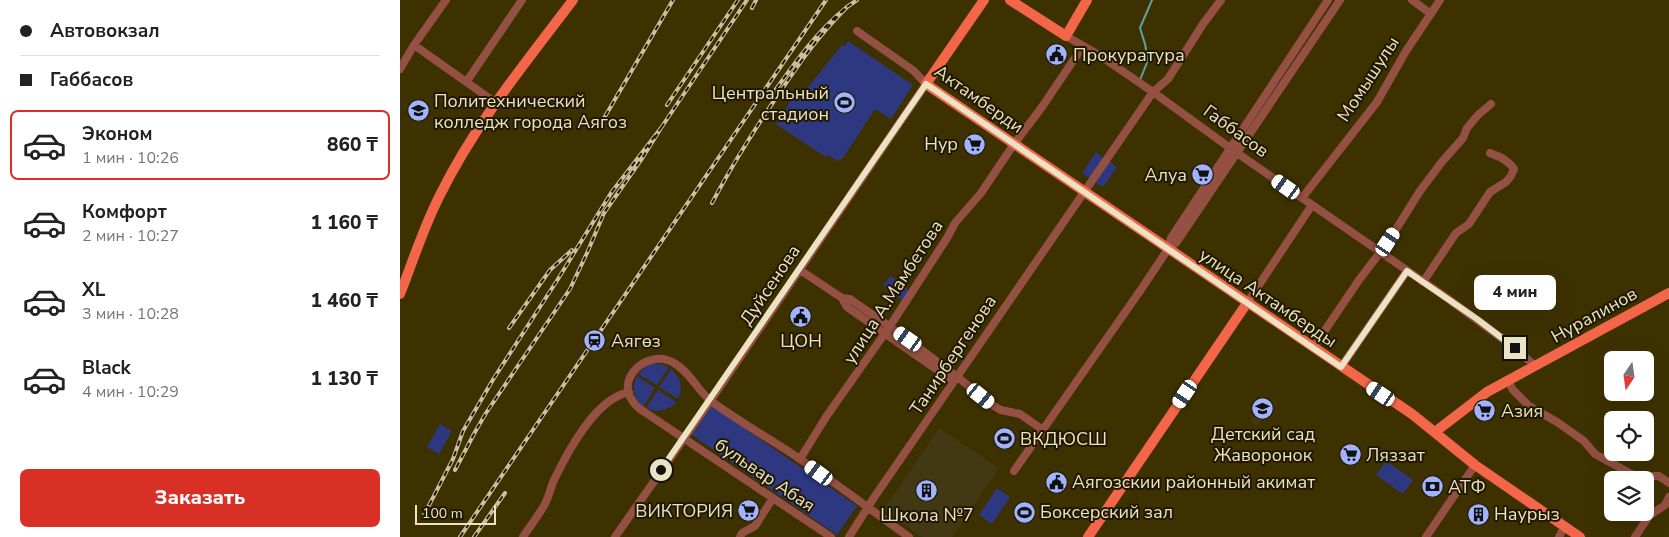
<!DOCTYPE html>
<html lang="ru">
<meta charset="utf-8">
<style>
body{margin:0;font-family:"Nunito Sans",sans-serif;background:#f2f2f2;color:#222;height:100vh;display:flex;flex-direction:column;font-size:19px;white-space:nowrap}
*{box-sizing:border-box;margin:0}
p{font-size:16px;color:#767676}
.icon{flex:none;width:28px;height:28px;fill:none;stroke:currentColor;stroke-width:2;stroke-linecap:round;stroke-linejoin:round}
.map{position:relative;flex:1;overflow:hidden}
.drawer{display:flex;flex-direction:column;background:#fff;width:400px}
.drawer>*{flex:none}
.banner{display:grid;align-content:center;height:110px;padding:0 20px;background:#fff}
.needle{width:32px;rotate:193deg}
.controls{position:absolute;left:1204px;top:351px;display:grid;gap:10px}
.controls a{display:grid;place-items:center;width:50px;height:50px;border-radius:8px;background:#fff;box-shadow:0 5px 20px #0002;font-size:25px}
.scale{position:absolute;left:15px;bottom:12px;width:81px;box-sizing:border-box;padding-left:5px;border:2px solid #ece2c4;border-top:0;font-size:14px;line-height:18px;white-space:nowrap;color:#ece2c4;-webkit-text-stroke:4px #201902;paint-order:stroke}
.end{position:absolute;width:22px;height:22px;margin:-11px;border:6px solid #ece2c4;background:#111;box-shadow:0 0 0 2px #111}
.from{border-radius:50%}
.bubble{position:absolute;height:35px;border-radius:8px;background:#fff;box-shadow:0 5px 20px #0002;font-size:16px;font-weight:800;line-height:35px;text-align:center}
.car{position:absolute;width:15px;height:30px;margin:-15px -8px;border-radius:6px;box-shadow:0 0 4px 1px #0007;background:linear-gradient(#fff 24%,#345 0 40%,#fff 0 76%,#345 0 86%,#fff 0)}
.banner b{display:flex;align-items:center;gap:18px;height:48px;font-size:19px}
.banner b+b{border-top:1px solid #e0e0e0}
.banner i{width:12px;height:12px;background:#222}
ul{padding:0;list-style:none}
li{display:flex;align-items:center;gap:15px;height:70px;margin:0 10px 8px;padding:0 10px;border:2px solid transparent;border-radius:8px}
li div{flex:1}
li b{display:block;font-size:19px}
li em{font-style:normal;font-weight:800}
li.on{border-color:#d93025}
li>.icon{width:45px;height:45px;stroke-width:1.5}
.primary-button{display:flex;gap:10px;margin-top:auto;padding:10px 20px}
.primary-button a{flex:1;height:58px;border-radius:8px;background:#d93025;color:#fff;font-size:20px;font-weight:800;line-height:58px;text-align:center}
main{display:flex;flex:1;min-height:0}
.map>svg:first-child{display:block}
.built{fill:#423813}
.green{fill:#2e3881}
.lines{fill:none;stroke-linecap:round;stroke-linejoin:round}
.stream{stroke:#5fa0a4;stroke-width:2}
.minor{stroke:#945042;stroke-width:8}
.major{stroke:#f3664a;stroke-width:10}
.rail-casing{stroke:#cbc09f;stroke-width:4}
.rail{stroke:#201902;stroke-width:2;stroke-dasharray:5.5;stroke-linecap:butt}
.route{stroke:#ece2c4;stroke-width:6}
.labels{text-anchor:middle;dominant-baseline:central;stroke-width:4;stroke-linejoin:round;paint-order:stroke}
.poi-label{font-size:18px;fill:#ece2c4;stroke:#201902;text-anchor:start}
.street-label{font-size:18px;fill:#ece2c4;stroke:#201902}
</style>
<main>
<section class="drawer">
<div class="banner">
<b><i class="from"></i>Автовокзал</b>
<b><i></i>Габбасов</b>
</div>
<ul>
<li class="on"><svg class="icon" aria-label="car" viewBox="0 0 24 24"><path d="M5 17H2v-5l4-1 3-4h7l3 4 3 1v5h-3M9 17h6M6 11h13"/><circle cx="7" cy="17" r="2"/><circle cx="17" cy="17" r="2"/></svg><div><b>Эконом</b><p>1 мин · 10:26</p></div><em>860 ₸</em></li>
<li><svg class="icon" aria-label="car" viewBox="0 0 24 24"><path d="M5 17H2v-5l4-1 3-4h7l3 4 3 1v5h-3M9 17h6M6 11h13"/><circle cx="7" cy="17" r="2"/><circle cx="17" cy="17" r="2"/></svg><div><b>Комфорт</b><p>2 мин · 10:27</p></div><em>1 160 ₸</em></li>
<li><svg class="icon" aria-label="car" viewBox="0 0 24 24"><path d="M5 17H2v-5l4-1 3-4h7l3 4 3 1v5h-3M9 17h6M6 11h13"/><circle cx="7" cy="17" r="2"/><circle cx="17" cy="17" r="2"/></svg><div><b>XL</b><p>3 мин · 10:28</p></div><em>1 460 ₸</em></li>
<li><svg class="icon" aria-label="car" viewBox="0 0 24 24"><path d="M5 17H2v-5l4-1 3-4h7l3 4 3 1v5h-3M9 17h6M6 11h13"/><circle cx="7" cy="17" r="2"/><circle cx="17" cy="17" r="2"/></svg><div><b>Black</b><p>4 мин · 10:29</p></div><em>1 130 ₸</em></li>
</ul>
<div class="primary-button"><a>Заказать</a></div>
</section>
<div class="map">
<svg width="1269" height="537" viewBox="0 0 1269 537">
<rect width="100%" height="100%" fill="#3e3100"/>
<path class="built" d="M865 397 873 402 857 426 850 421Z
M539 428 599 468 552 537H522L483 511Z"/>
<path class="green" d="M448 41 513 85 491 119 475 109 443 158 437 161 428 155 426 157 376 124 395 94 400 97 442 45 445 46Z
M696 152 717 167 703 187 682 173Z
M491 276 510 291 503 301 483 285Z
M252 364H260L269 367 257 385 238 374 245 367Z
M271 369C281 377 283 388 278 399L259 387Z
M237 376 255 388 243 407C234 398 231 388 237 376Z
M258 390 276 402 275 404C266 411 257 413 246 408Z
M312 406 457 506 437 535 292 435Z
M40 424 52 431 39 454 27 447Z
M986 461 1013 480 1003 494 976 475Z
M597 488 610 497 592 524 579 515Z"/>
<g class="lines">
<path class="stream" d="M740 80 748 60 745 44 740 28 752 0"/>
<path class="minor" d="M1012 0 1031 14
M666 36 699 55 753 92 837 153 1047 298 1115 348 1135 366
M14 45 96 103
M0 69 14 45 46 0
M67 81 122 0
M902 198 977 102 1006 51 1040 0
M768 249 776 243 940 0
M400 270 442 298 450 299C500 333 547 368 594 406L601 410 620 414 643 430
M1023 282 1056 233 1069 224 1090 192 1106 182 1111 176 1114 169 1110 164 1102 158 1090 153
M442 298 447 307 553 381
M847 303 912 205
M913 348 959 280 988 242 1020 191 1041 163 1063 138 1067 128 1078 115 1091 104
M941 367 1007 271
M1108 381 1113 390 1129 406 1157 422 1184 441 1195 454 1235 476H1259L1269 483
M400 459 426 417 490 326 547 238 555 223 581 193 614 144 642 107 683 46
M614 471 740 291 768 249 771 238 928 0
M123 537C130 526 140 514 146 502 149 495 151 487 154 480 168 451 195 399 229 392
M215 537 311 400 526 84 514 71 457 31
M340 537 342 533 355 526 373 498
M431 537 243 411C239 408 234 405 232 400 216 377 249 348 274 363 290 372 297 390 311 401 338 421 367 437 394 455 433 481 471 510 509 537
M449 537 473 499 753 92 768 79 803 24 821 0
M1026 537 1075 465
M1159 537 1165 526
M1235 537 1249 516 1265 505 1269 497"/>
<path class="major" d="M584 0 526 84 1012 414 1075 465 1180 537
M610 0 666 36 687 0
M0 294C13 261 24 226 40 195 75 124 126 62 173 0
M1035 432 1087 392 1269 293
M688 537 847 303"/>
<defs>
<path id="rail" d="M447 7 457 0
M352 8 356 0
M267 105 338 0
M200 125 273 0
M261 128 347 0
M312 203C332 165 354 130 378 95 400 62 419 35 447 7 417 31 396 61 374 92
M109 328 150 270 172 250
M24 515 53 459 63 431 94 378 158 279 211 193 261 128 243 157 204 213 187 253 170 289 86 413 75 432 55 470
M60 537 426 0
M74 537 105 493"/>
</defs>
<use href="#rail" class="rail-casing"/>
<use href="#rail" class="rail"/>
</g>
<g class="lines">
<path class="route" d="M261 470 526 84 941 367 1007 271 1077 319 1115 348"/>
</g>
<defs>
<symbol id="civic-disc" viewBox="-11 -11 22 22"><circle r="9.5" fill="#a1b3fd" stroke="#201902"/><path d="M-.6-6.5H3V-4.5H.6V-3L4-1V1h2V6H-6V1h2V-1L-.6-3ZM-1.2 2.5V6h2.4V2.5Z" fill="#111"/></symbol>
<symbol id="stadium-disc" viewBox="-11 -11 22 22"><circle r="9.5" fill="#a1b3fd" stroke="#201902"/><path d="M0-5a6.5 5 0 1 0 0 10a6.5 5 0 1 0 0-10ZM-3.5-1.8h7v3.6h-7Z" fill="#111"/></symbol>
<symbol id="university-disc" viewBox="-11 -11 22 22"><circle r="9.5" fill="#a1b3fd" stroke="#201902"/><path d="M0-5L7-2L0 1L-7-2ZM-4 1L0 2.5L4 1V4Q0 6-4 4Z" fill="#111"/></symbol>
<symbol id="supermarket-disc" viewBox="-11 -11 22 22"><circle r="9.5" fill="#a1b3fd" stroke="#201902"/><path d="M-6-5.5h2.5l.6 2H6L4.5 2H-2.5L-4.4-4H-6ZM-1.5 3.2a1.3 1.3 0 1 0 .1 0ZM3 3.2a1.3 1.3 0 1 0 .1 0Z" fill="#111"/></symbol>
<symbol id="station-disc" viewBox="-11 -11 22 22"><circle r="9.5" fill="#a1b3fd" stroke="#201902"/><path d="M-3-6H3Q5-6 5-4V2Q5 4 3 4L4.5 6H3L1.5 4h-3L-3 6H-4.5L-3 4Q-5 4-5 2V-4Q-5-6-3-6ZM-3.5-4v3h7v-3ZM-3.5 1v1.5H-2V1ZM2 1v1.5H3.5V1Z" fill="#111"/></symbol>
<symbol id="school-disc" viewBox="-11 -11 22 22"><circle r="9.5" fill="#a1b3fd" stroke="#201902"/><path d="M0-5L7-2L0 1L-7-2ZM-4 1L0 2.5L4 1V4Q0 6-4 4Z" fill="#111"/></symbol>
<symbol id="bank-disc" viewBox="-11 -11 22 22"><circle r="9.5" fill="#a1b3fd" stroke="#201902"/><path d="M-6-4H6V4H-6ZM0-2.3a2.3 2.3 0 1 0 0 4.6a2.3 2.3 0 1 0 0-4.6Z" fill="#111"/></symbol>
<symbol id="building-disc" viewBox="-11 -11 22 22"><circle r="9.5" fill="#a1b3fd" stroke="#201902"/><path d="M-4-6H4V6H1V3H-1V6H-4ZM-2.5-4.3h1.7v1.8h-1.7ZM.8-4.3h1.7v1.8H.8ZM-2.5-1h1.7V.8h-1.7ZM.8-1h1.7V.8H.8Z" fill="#111"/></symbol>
</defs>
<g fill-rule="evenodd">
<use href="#civic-disc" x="644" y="42" width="25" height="25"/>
<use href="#stadium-disc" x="432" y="90" width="25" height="25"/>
<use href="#university-disc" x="6" y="98" width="25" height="25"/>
<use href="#supermarket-disc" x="562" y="132" width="25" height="25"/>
<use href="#supermarket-disc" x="790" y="162" width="25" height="25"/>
<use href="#civic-disc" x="388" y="304" width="25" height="25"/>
<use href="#station-disc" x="182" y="328" width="25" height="25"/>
<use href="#school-disc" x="850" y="396" width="25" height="25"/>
<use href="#supermarket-disc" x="1072" y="398" width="25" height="25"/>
<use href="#stadium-disc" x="592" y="426" width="25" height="25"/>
<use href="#supermarket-disc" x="938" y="442" width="25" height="25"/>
<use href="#civic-disc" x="644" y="470" width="25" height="25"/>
<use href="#bank-disc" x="1020" y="474" width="25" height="25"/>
<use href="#building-disc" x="514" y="478" width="25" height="25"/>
<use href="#supermarket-disc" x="336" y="498" width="25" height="25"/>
<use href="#stadium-disc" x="612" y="500" width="25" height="25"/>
<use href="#building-disc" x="1066" y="502" width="25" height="25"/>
</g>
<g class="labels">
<g class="poi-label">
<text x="673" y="55">Прокуратура</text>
<text x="429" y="93" text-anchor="end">Центральный<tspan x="429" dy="21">стадион</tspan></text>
<text x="34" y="101">Политехнический<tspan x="34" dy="21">колледж города Аягоз</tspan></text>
<text x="558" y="144" text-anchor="end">Нур</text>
<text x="787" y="175" text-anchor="end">Алуа</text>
<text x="211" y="341">Аягөз</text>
<text x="401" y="341" text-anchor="middle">ЦОН</text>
<text x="1101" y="411">Азия</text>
<text x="863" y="434" text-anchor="middle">Детский сад<tspan x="863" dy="21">Жаворонок</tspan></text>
<text x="620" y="439">ВКДЮСШ</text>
<text x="966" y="455">Ляззат</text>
<text x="672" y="482">Аягозскии районный акимат</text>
<text x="1048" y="487">АТФ</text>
<text x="333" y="511" text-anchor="end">ВИКТОРИЯ</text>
<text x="640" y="512">Боксерский зал</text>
<text x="1094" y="514">Наурыз</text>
<text x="527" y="515" text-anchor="middle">Школа №7</text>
</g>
<g class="street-label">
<text transform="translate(968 79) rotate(-57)">Момышулы</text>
<text transform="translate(579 99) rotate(35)">Актамберди</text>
<text transform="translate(836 131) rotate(36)">Габбасов</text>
<text transform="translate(370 285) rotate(-56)">Дуйсенова</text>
<text transform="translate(493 292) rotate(-57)">улица А.Мамбетова</text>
<text transform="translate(868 298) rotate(34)">улица Актамберды</text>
<text transform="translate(1194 315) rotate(-29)">Нуралинов</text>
<text transform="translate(553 355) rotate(-56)">Танирбергенова</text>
<text transform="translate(365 475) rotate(34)">бульвар Абая</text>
</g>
</g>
</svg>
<div class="controls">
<a><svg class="needle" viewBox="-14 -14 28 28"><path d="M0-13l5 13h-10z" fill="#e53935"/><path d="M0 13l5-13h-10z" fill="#767676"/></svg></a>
<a><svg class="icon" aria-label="locate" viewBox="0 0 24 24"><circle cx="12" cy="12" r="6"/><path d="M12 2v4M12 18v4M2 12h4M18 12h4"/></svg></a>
<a><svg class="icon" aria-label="layers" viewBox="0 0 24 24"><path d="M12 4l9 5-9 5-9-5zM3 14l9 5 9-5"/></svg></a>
</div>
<div class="scale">100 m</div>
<i class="end from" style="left:261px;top:470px"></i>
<i class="end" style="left:1115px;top:348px"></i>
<div class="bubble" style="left:1074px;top:275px;width:82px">4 мин</div>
<i class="car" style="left:886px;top:187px;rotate:305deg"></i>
<i class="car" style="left:988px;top:242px;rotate:33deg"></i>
<i class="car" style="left:508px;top:339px;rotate:305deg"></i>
<i class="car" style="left:785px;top:394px;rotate:214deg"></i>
<i class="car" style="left:981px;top:394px;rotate:304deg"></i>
<i class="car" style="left:581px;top:396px;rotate:129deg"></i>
<i class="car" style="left:419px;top:473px;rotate:306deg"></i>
</div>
</main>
